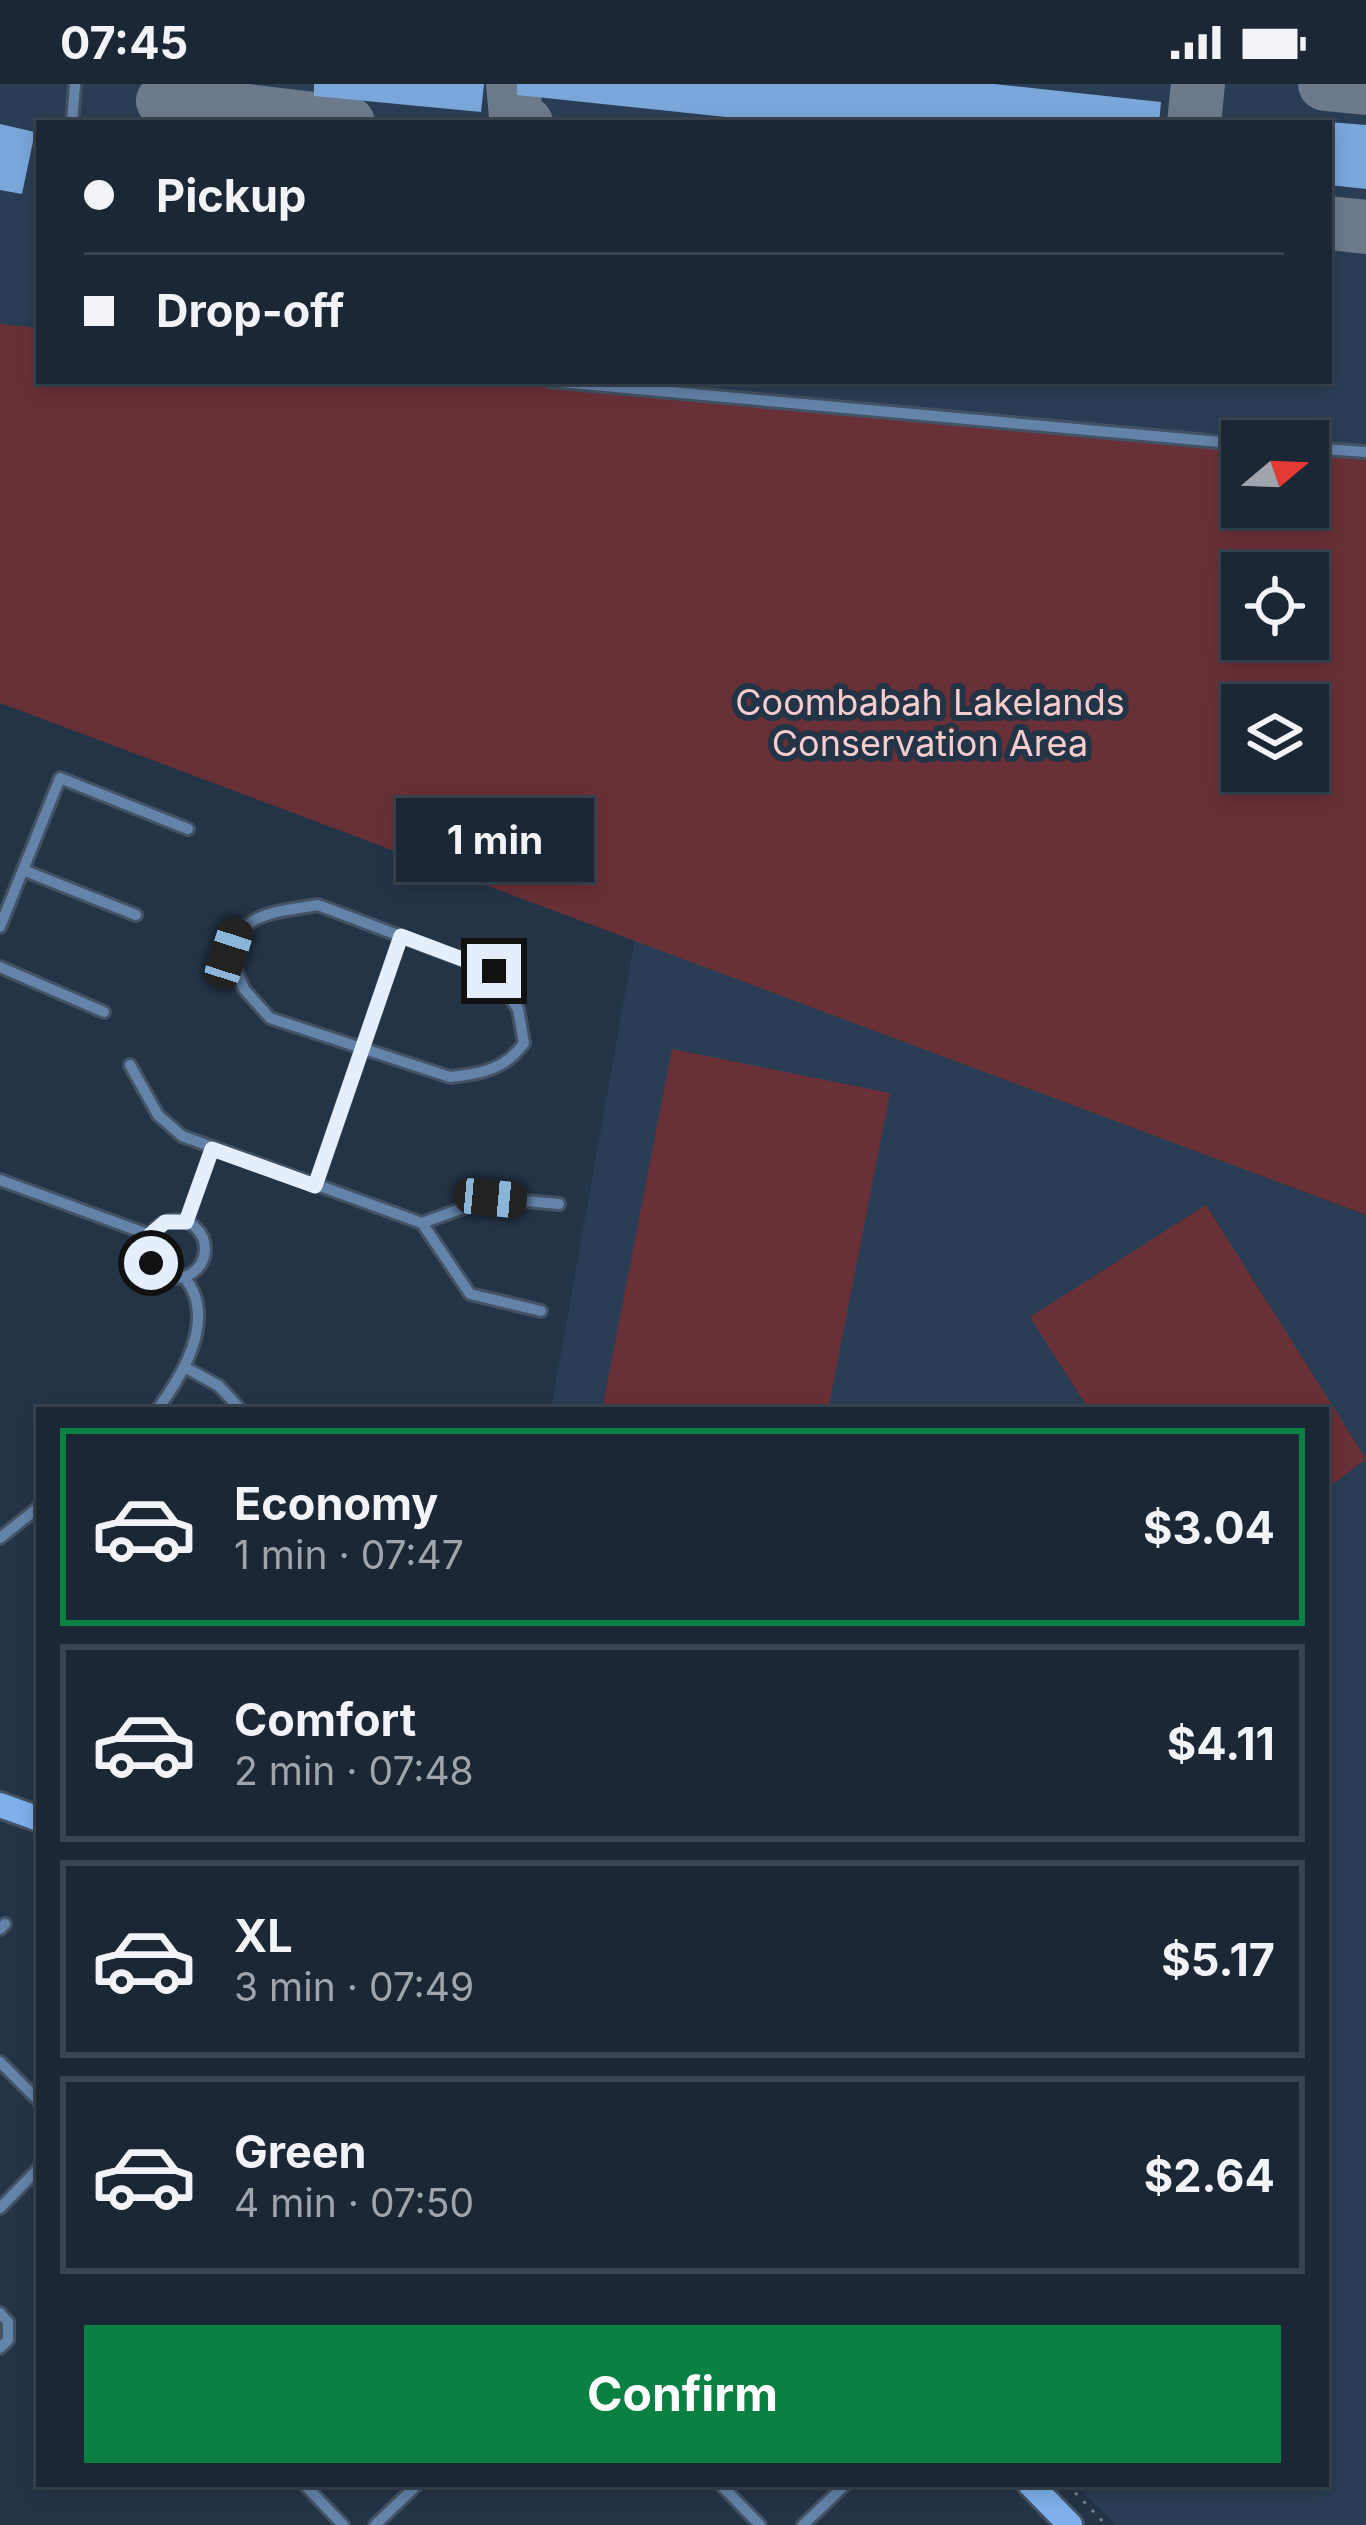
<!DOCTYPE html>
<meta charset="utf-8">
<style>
body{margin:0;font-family:Inter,sans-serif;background:#283341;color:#f1f3f6;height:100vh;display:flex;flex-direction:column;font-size:45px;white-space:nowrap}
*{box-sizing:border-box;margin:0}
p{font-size:39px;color:#a0a5ad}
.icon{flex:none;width:66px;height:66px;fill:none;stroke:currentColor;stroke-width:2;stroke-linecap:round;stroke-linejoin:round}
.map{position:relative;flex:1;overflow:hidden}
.drawer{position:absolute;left:36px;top:1323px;width:1293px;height:1080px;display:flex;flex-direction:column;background:#1b2735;border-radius:0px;box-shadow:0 6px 18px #0003,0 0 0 3px #394450}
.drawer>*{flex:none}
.hud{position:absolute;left:36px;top:36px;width:1296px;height:264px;border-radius:0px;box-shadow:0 6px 18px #0003,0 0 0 3px #394450;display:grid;align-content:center;height:264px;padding:0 48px;background:#1b2735}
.needle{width:78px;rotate:71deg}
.buttons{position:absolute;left:1221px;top:336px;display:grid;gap:24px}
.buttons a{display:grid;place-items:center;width:108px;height:108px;border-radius:0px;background:#1b2735;box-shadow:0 6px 18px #0003,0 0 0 3px #394450;font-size:60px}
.end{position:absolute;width:54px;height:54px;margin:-27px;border:15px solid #e5effc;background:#111;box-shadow:0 0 0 6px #111}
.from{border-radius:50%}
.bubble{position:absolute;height:84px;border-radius:0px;background:#1b2735;box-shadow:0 6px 18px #0003,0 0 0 3px #394450;font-size:39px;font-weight:700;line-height:84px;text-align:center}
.car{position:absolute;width:36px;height:72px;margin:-36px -18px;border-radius:15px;box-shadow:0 0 9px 3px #0007;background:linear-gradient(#222 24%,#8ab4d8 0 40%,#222 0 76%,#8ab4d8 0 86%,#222 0)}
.hud b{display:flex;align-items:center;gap:42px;height:114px;font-size:45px}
.hud b+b{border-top:3px solid #394450}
.hud i{width:30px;height:30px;background:#f1f3f6}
ul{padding:21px 0 0;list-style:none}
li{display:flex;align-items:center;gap:36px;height:198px;margin:0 24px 18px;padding:0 24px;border:6px solid #394450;border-radius:0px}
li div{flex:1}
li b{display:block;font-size:45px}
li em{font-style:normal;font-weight:700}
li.on{border-color:#0b8043}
li>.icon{width:108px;height:108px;stroke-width:1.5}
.button{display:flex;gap:24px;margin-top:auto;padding:24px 48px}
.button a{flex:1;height:138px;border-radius:0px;background:#0b8043;color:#fff;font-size:48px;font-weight:700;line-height:138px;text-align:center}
.status{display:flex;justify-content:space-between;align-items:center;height:84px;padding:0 60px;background:#1b2735;direction:ltr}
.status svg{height:33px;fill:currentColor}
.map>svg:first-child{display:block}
.built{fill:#293e55}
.green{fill:#6a3037;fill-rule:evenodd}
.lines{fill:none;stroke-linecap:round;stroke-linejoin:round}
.taxiway{stroke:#6c7a8b;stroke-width:54}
.building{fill:#7aa6da}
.lane-casing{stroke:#435264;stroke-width:16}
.secondary-casing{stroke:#435264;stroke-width:30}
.path{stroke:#768394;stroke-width:3;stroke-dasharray:3 9;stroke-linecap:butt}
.lane{stroke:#6483a9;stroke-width:10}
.secondary{stroke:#7eb0ec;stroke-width:24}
.route{stroke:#e5effc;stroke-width:15}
.labels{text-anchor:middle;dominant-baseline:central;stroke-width:12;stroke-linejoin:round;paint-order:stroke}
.park-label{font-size:36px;fill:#f6ccce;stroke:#243447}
</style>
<div class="status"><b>07:45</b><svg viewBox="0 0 49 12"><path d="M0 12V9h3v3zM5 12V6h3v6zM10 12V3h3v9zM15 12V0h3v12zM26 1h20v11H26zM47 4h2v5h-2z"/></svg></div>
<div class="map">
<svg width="1366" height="2441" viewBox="0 0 1366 2441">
<rect width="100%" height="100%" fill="#243447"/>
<path class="built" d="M0 0H1366V385L1308 380V357H1242L371 297H1329V39H39V257L0 252Z
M636 848 1366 1132V2441H1116L1075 2400H1326V1326H551Z"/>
<path class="green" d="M0 240 39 244V297H596L1242 359V423H1308V365L1366 371V1131L0 619ZM1242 489H1308V555H1242ZM1242 621H1308V687H1242Z
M672 965 890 1009 828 1326H602Z
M1206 1121 1366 1375 1326 1405V1326H1089L1030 1233Z"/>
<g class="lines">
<path class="taxiway" d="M513 0 516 32 526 39
M1325 0 1366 4
M163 17 348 39
M1194 39 1198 0
M1329 139 1366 143"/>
</g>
<path class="building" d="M314 0H484L481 28 314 12Z
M517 0H994L1161 18 1159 39H783L517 11Z
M1329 38 1366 41V105L1329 101Z
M0 40 35 48 22 110 0 106Z"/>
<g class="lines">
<defs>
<path id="lane" d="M72 39 75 0
M549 297 1242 360
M1308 364 1366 368
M23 786 136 831
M318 821 493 887 518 925 524 959C506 985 481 990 450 993L270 934 244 905 229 869C243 827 278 828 318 821Z
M0 843 60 694 188 745
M0 883 104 928
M130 981 158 1031 182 1052 422 1139 470 1210 541 1227
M0 1096 150 1151
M315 1102 401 852
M147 1165a29 29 0 1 1 58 0a29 29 0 1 1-58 0Z
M186 1138 212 1065
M422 1139 491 1114 559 1120
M188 1285 219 1302 241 1326
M157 1326C183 1291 218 1233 184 1193
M0 1454 39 1423
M0 1845 5 1840
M0 1978 39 2017
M0 2124 39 2084
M0 2229 8 2238V2256L0 2264
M304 2400 343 2441
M720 2400 760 2441
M375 2441 418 2400
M803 2441 846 2400"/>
<path id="secondary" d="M0 1721 39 1735
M1030 2400 1070 2441"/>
</defs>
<use href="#lane" class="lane-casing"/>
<use href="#secondary" class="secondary-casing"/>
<path class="path" d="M1067 2400 1106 2441"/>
<use href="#lane" class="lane"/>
<use href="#secondary" class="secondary"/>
</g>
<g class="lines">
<path class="route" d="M151 1179 150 1151 165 1138H186L212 1065 315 1102 401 852 494 887"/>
</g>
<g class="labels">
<g class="park-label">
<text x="930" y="618">Coombabah Lakelands<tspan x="930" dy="41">Conservation Area</tspan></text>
</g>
</g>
</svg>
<div class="buttons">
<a><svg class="needle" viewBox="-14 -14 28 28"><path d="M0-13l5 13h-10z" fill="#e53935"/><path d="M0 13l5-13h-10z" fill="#a0a5ad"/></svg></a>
<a><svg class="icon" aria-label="locate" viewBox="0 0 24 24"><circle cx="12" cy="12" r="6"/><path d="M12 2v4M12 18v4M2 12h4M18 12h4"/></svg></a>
<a><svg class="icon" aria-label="layers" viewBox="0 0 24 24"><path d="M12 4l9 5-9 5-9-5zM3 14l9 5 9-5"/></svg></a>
</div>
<i class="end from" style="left:151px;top:1179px"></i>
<i class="end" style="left:494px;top:887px"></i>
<div class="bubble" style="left:396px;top:714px;width:198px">1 min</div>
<i class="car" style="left:229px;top:869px;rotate:18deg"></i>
<i class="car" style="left:491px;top:1114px;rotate:95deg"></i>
<div class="hud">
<b><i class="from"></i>Pickup</b>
<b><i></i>Drop-off</b>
</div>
<section class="drawer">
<ul>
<li class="on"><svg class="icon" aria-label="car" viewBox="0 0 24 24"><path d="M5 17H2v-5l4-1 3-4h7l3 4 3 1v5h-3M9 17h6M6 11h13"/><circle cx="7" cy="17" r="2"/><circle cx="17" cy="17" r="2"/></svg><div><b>Economy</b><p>1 min · 07:47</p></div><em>$3.04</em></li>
<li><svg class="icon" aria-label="car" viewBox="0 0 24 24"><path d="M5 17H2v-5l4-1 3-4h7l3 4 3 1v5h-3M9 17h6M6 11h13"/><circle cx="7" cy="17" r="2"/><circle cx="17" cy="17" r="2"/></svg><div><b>Comfort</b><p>2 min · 07:48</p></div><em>$4.11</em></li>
<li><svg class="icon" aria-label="car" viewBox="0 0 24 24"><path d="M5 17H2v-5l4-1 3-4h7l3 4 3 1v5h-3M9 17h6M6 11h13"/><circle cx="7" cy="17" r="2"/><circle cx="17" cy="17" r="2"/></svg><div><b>XL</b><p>3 min · 07:49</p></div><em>$5.17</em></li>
<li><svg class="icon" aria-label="car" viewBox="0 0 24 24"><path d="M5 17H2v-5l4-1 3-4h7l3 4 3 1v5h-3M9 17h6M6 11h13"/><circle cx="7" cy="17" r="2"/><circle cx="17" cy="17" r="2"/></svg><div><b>Green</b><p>4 min · 07:50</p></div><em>$2.64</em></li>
</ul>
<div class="button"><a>Confirm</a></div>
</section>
</div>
